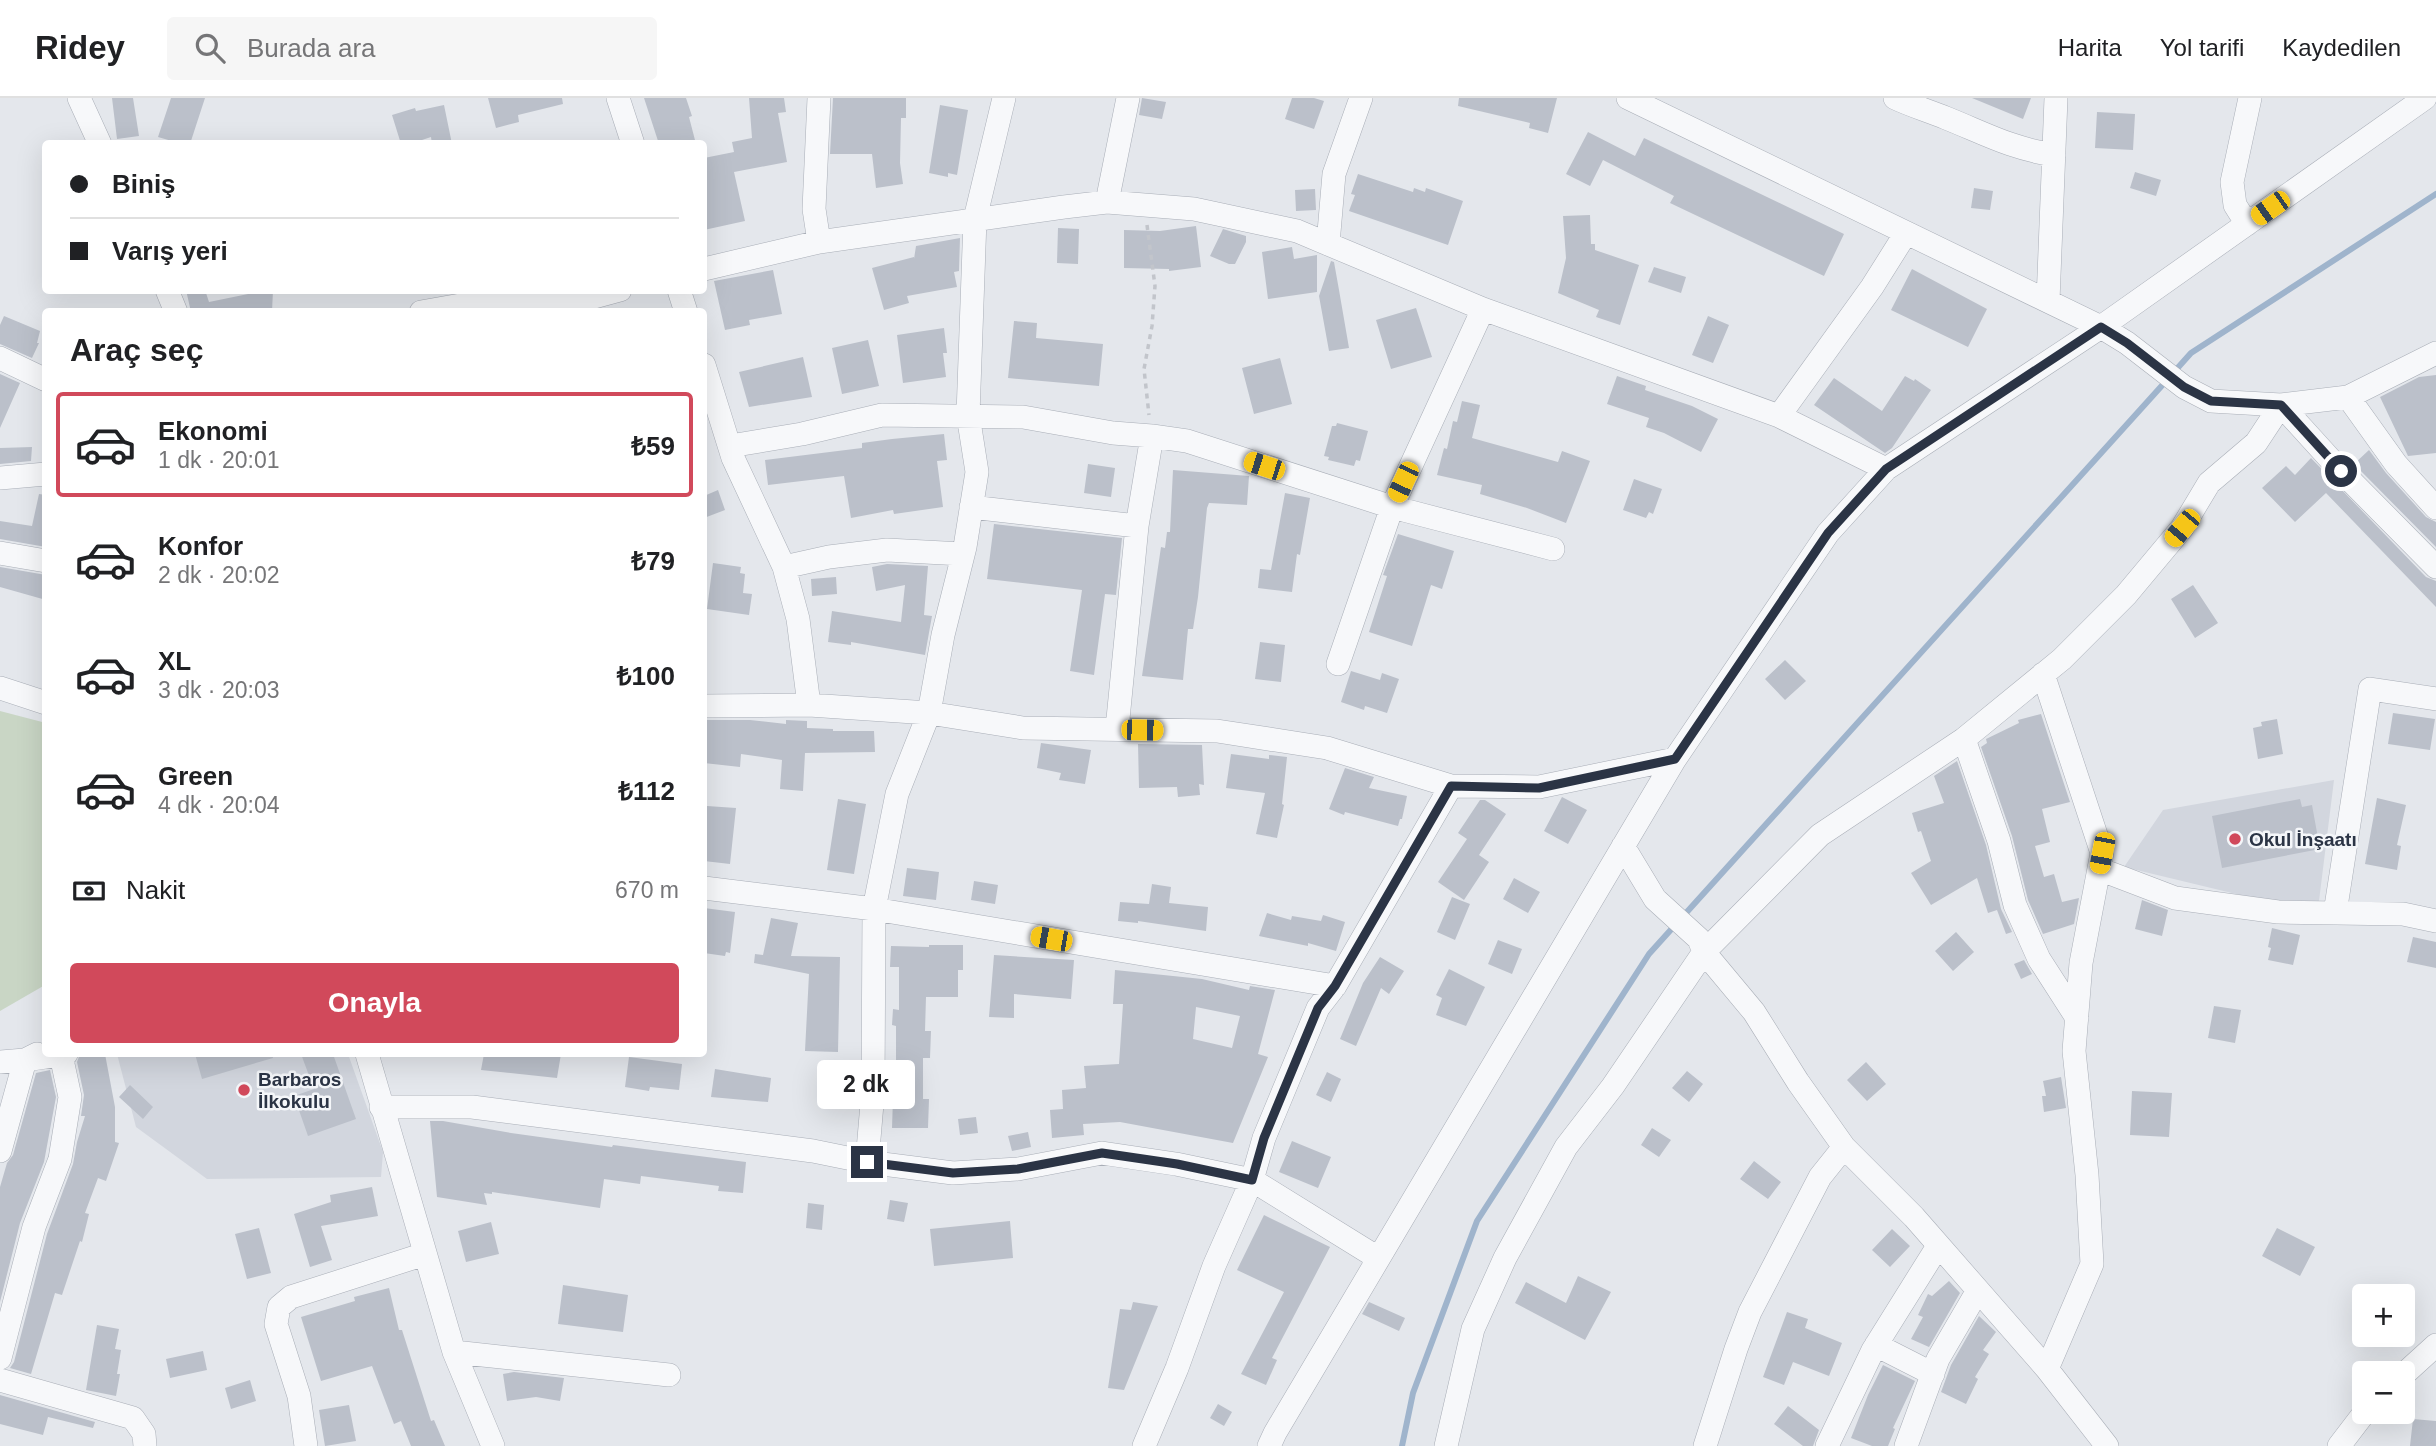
<!DOCTYPE html>
<html lang="tr">
<meta charset="utf-8">
<style>
body{margin:0;font-family:Arial,sans-serif;background:#f6f6f6;color:#202124;height:100vh;display:flex;flex-direction:column;font-size:26px;white-space:nowrap}
*{box-sizing:border-box;margin:0}
p{font-size:23px;color:#757577}
.icon{flex:none;width:38px;height:38px;fill:none;stroke:currentColor;stroke-width:2;stroke-linecap:round;stroke-linejoin:round}
.map{position:relative;flex:1;overflow:hidden}
.panel{position:absolute;left:42px;top:210px;width:665px;height:749px;display:flex;flex-direction:column;background:#fff;border-radius:7px;box-shadow:0 7px 28px #0002}
.panel>*{flex:none}
.banner{position:absolute;left:42px;top:42px;width:665px;height:154px;border-radius:7px;box-shadow:0 7px 28px #0002;display:grid;align-content:center;height:154px;padding:0 28px;background:#fff}
.controls{position:absolute;left:2352px;top:1186px;display:grid;gap:14px}
.controls a{display:grid;place-items:center;width:63px;height:63px;border-radius:7px;background:#fff;box-shadow:0 7px 28px #0002;font-size:35px}
.end{position:absolute;width:32px;height:32px;margin:-16px;border:9px solid #2b3445;background:#fff;box-shadow:0 0 0 4px #fff}
.from{border-radius:50%}
.bubble{position:absolute;height:49px;border-radius:7px;background:#fff;box-shadow:0 7px 28px #0002;font-size:23px;font-weight:800;line-height:49px;text-align:center}
.car{position:absolute;width:21px;height:42px;margin:-21px -10px;border-radius:9px;box-shadow:0 0 5px 2px #0007;background:linear-gradient(#f5c518 24%,#345 0 40%,#f5c518 0 76%,#345 0 86%,#f5c518 0)}
.banner b{display:flex;align-items:center;gap:24px;height:66px;font-size:26px}
.banner b+b{border-top:2px solid #e0e0e0}
.banner i{width:18px;height:18px;background:#202124}
ul{padding:0;list-style:none}
li{display:flex;align-items:center;gap:21px;height:105px;margin:0 14px 10px;padding:0 14px;border:4px solid transparent;border-radius:7px}
li div{flex:1}
li b{display:block;font-size:26px}
li em{font-style:normal;font-weight:800}
li.selected{border-color:#d1495b}
li>.icon{width:63px;height:63px;stroke-width:1.5}
h2{padding:0 28px;font-size:32px;line-height:84px}
.pay{display:flex;align-items:center;gap:18px;height:77px;padding:0 28px;font-size:26px}
.pay p{margin-inline-start:auto}
.cta{display:flex;gap:14px;margin-top:auto;padding:14px 28px}
.cta a{flex:1;height:80px;border-radius:7px;background:#d1495b;color:#fff;font-size:28px;font-weight:800;line-height:80px;text-align:center}
header{display:flex;align-items:center;gap:42px;box-sizing:border-box;height:98px;padding:0 35px;background:#fff;border-bottom:2px solid #e0e0e0}
header strong{font-size:33px}
nav{display:flex;gap:38px;margin-inline-start:auto;font-size:24px}
.search{width:490px;height:63px;background:#f6f6f6;display:flex;align-items:center;gap:18px;box-sizing:border-box;padding:0 24px;border-radius:7px;color:#757577;font-size:26px}
.map>svg:first-child{display:block}
.built{fill:#d2d6de}
.green{fill:#c9d6c5}
.lines{fill:none;stroke-linecap:round;stroke-linejoin:round}
.stream{stroke:#9fb4cc;stroke-width:6}
.building{fill:#bbc0ca;fill-rule:evenodd}
.minor-casing{stroke:#a9aeb7;stroke-width:24}
.path{stroke:#c2c5cb;stroke-width:3.5;stroke-dasharray:5 5;stroke-linecap:butt}
.minor{stroke:#f7f8fa;stroke-width:23}
.route{stroke:#2b3445;stroke-width:9}
.poi-dot{fill:#d1495b;stroke:#f4f6f9;stroke-width:2.5}
.labels{text-anchor:middle;dominant-baseline:central;stroke-width:5;stroke-linejoin:round;paint-order:stroke}
.poi-label{font-size:19px;font-weight:bold;fill:#2b3445;stroke:#f4f6f9;text-anchor:start}
</style>
<header>
<strong>Ridey</strong>
<div class="search"><svg class="icon" aria-label="search" viewBox="0 0 24 24"><circle cx="10" cy="10" r="6"/><path d="M15 15l6 6"/></svg>Burada ara</div>
<nav><a>Harita</a><a>Yol tarifi</a><a>Kaydedilen</a></nav>
</header>
<div class="map">
<svg width="2436" height="1348" viewBox="0 0 2436 1348">
<rect width="100%" height="100%" fill="#e4e7ec"/>
<path class="built" d="M2334 682 2319 803 2261 802 2124 769 2163 712Z
M117 956H348L383 1054 381 1079 207 1081 136 1029Z"/>
<path class="green" d="M0 613 46 625 45 887 0 913Z"/>
<g class="lines">
<path class="stream" d="M2174 274 2191 255 2436 96
M1402 1348 1413 1295 1477 1123 1649 856 2167 282"/>
</g>
<path class="building" d="M112 0H133L139 38 117 41Z
M171 0H205L190 46H182L158 39Z
M488 0H562L563 6 518 17 519 24 496 30Z
M644 0H686L692 18 689 19 696 46H659Z
M749 0H784L786 14 778 15 787 64 734 74 745 123 704 132V60L734 54 732 44 752 40Z
M833 0H906V20H901L900 65 903 86 876 90 872 56H830Z
M1142 0 1166 4 1162 21 1139 17Z
M1292 0H1314L1324 3 1314 31 1285 21Z
M1459 0H1557L1548 35 1529 30 1530 25 1458 8Z
M1972 0H2031L2023 21Z
M444 7 452 46H432L431 39 410 46H401L392 17 415 10 416 13Z
M940 7 968 12 957 77 948 75V79L929 75Z
M2097 14 2135 16 2133 52 2095 50Z
M1588 34 1635 58 1644 40 1844 136 1824 178 1670 105 1674 98 1603 62 1590 88 1566 76Z
M2135 74 2161 82 2156 98 2130 90Z
M1358 76 1413 94 1414 90 1425 94 1426 90 1463 103 1448 147 1349 113 1355 97 1351 96Z
M1974 90 1993 93 1990 112 1971 110Z
M1315 91 1316 112 1296 113 1295 92Z
M1590 117 1591 146H1595V152L1639 167 1620 227 1596 219 1599 212 1558 195 1566 160 1563 118Z
M1196 128 1201 169 1169 173V171L1124 170V132L1160 133Z
M1058 130 1079 131 1078 166 1057 165Z
M1223 131 1246 138V144L1235 166H1229L1210 158Z
M960 140 959 173 954 174 957 189 907 198 909 205 884 212 872 170 914 159V161L916 148Z
M1292 149 1294 161 1317 157V194L1268 201 1262 154Z
M1331 163 1334 164 1339 192 1349 250 1329 253 1319 198Z
M1654 169 1686 179 1681 195 1648 184Z
M1912 171 1987 211 1968 249 1891 212Z
M773 172 782 216 749 222 750 227 725 232 714 183Z
M186 192H205L209 204 253 195V192H273L272 214H191Z
M1416 210 1432 259 1391 271 1376 222Z
M4 218 40 233 37 245H39L32 260 0 246V227Z
M1708 218 1729 227 1713 265 1692 257Z
M1014 223 1037 225 1036 240 1103 246 1099 288 1008 280Z
M944 230 947 255H943L946 279 903 285 897 237Z
M868 242 879 288 842 296 832 250Z
M803 259 812 299 749 309 739 274Z
M1280 260 1292 306 1254 316 1242 270Z
M0 276 20 285 0 330Z
M2436 277V355L2408 358 2380 299 2419 279Z
M1617 278 1646 288 1645 292 1692 308 1718 321 1701 354 1664 335 1646 329 1649 320 1607 306Z
M1905 278 1914 283 1915 281 1931 292 1892 350 1885 355 1814 307 1834 280 1882 313Z
M1462 303 1480 307 1472 340 1558 364 1562 353 1590 363 1566 425 1527 410 1480 396 1482 387 1437 377 1444 350 1447 351 1453 323 1457 324Z
M1337 325 1368 333 1360 363 1356 362 1354 368 1328 362 1329 359 1324 358 1332 328H1336Z
M944 336 947 362 937 363 943 409 894 416 893 412 851 420 844 378 768 387 765 362 862 350V345L892 341Z
M32 349 31 363 0 366V350Z
M2369 352 2386 375 2426 419 2436 424V449L2354 366Z
M2311 360 2426 479 2436 483V509L2326 395 2295 424 2262 390 2286 368 2295 377Z
M1088 366 1115 370 1111 399 1084 395Z
M1173 372 1249 378 1247 407 1209 405 1207 410 1198 499 1193 531H1188L1183 582 1142 578 1161 449 1165 450 1167 434H1170Z
M1634 381 1662 391 1653 416 1649 414 1646 420 1623 412Z
M718 392 725 412 704 420V398Z
M1285 395 1310 400 1300 457 1297 456 1292 494 1258 490 1260 471 1271 472Z
M39 396 46 397V449L0 441V423L32 428Z
M994 426 1122 440 1116 497 1105 496 1094 577 1070 573 1082 492 987 481Z
M1398 436 1454 453 1442 491 1431 487 1412 548 1369 534 1387 478 1383 477Z
M713 465 741 469 740 475 745 476 743 495 752 496 749 517 707 511Z
M887 466 928 468 924 517 932 518 925 557 851 544V547L828 544 832 513 901 524 905 487 876 493 872 469Z
M0 469 46 477V502L0 489Z
M836 479 837 496 812 498 811 481Z
M2193 487 2218 525 2195 540 2171 501Z
M1260 544 1285 547 1281 584 1255 581Z
M1785 562 1806 583 1785 602 1765 581Z
M1351 573 1380 582 1382 575 1399 581 1387 615 1365 608 1364 612 1341 604Z
M2393 615 2435 621 2430 652 2388 646Z
M2041 616 2070 704 2042 711 2050 744 2035 748 2044 779 2054 776 2062 804 2079 800 2074 826 2043 836 2028 802 2012 738 1981 649 1987 645 1986 641 2019 625 2018 622Z
M2277 621 2283 656 2258 661 2253 630 2262 628 2261 624Z
M704 622H750L786 626V622L807 623V630L833 631V633H874L875 654 805 655 803 693 780 691 782 662 741 656 740 669 704 665Z
M1041 645 1091 652 1085 686 1059 682 1061 675 1037 670Z
M1138 646 1202 647 1204 687 1199 686 1200 697 1178 699 1177 689 1139 690Z
M1231 656 1269 661V657L1287 659 1282 706 1284 707 1277 740 1256 736 1265 695 1226 690Z
M1957 663 1986 747 2001 811 2012 834 2006 836 1997 812 1988 815 1977 780 1931 807 1911 775 1931 763 1921 733 1918 734 1912 715 1944 705 1934 678Z
M1345 670 1374 679 1369 690 1407 698 1402 721H1400L1398 728 1345 714 1344 717 1329 711Z
M1562 699 1587 712 1568 746 1544 733Z
M2377 700 2406 707 2397 747 2401 748 2397 772 2365 766Z
M838 701 866 706 854 776 827 772Z
M2300 701 2302 709 2312 707 2320 751 2222 770 2212 718Z
M1480 702H1485L1506 716 1479 757 1489 764 1464 802 1438 784 1467 741 1458 735Z
M707 708 736 710 730 766 704 763Z
M907 770 939 774 936 802 903 798Z
M1514 780 1540 794 1528 815 1503 801Z
M974 783 998 787 995 806 971 802Z
M1152 786 1171 789 1169 805 1208 809 1206 833 1138 823V825L1118 823 1120 804 1149 806Z
M1452 799 1470 806 1455 842 1437 834Z
M2142 802 2168 812 2162 838 2135 831Z
M704 810 735 814 730 855 726 854 725 858 704 855Z
M1267 815 1291 822 1292 818 1321 823 1323 817 1345 824 1336 853 1308 845V848L1259 838Z
M771 820 798 825 791 858 840 859 838 954 805 953 809 876 754 865 755 856 763 857Z
M2272 830 2300 837 2293 867 2268 862 2271 850 2268 849Z
M1956 834 1974 854 1953 873 1935 853Z
M2413 839 2436 844V870L2407 864Z
M1498 842 1522 851 1512 876 1488 866Z
M929 847H963V872H958V899H926L925 933H931L930 960H923V1001H929L928 1030H892L893 1000 896 1001V928L892 927 893 911 899 912V869H890L891 848 929 849Z
M994 857 1074 862 1071 901 1014 896V920L989 919Z
M1380 859 1404 873 1389 896 1381 890 1356 948 1340 941 1363 885Z
M2024 862 2032 876 2021 881 2014 866Z
M1449 871 1485 889 1466 928 1436 917 1442 900 1436 897Z
M1115 872 1202 881 1249 892 1250 888 1275 892 1258 956 1268 959 1233 1045 1120 1024 1083 1026 1084 1037 1052 1040 1050 1012 1063 1011 1062 992 1086 990 1084 968 1119 966 1123 906H1113ZM1196 909 1240 918 1232 950 1193 941Z
M2214 908 2241 912 2235 945 2208 940Z
M80 956H105L115 1009V1044L119 1045 106 1083 98 1080 85 1115 89 1116 82 1144 80 1143 62 1197 55 1195 31 1276 10 1270 14 1264 47 1136 73 1066 77 1044 85 1018H81L84 997 77 964Z
M195 956H272L273 960 202 981Z
M301 956H333L356 1021 308 1038 294 998 314 991Z
M484 956H561L557 980 481 972Z
M629 959 682 966 679 992 650 989 649 993 625 989Z
M1866 964 1886 986 1867 1003 1847 982Z
M715 971 771 980 768 1004 711 999Z
M50 972 56 999 44 1064 20 1125 0 1204V1089L7 1065 13 1057 36 975Z
M1687 973 1703 986 1689 1004 1672 990Z
M1327 974 1341 981 1331 1004 1316 997Z
M2061 979 2066 1010 2044 1014 2042 998H2046L2043 983Z
M130 987 153 1009 143 1021 119 999Z
M2132 993 2172 995 2169 1039 2130 1037Z
M976 1019 978 1035 960 1037 958 1021Z
M430 1023H443L511 1035 612 1049 613 1047 746 1064 743 1095 718 1093 719 1088 641 1078 640 1086 604 1081 600 1110 492 1094V1096L484 1095 487 1107 437 1099Z
M1652 1030 1671 1042 1659 1059 1641 1047Z
M1028 1034 1031 1049 1012 1053 1008 1038Z
M1292 1043 1331 1059 1318 1090 1279 1074Z
M1754 1063 1781 1084 1768 1101 1740 1081Z
M372 1089 378 1118 321 1128 332 1162 310 1169 294 1116 331 1104 330 1097Z
M890 1102 908 1105 904 1124 887 1121Z
M808 1105 824 1107 822 1132 806 1130Z
M1264 1117 1330 1149 1272 1260 1277 1262 1266 1287 1241 1276 1284 1194 1237 1172Z
M1010 1123 1013 1160 934 1168 930 1131Z
M491 1124 499 1156 466 1164 458 1133Z
M259 1130 271 1175 247 1181 235 1136Z
M2277 1130 2315 1149 2300 1178 2262 1158Z
M1892 1131 1910 1148 1890 1169 1872 1152Z
M1578 1178 1611 1194 1585 1242 1515 1205 1526 1184 1566 1205Z
M1949 1183 1960 1195 1929 1249 1911 1241 1923 1219 1918 1217 1928 1196 1932 1198Z
M563 1187 628 1197 623 1234 558 1226Z
M389 1190 399 1232H402L431 1323 434 1322 445 1348H411L401 1323 394 1326 372 1268 321 1283 301 1219 355 1203 354 1199Z
M1133 1204 1158 1208 1124 1292 1108 1290 1120 1211 1131 1212Z
M1369 1204 1405 1220 1399 1233 1362 1216Z
M1787 1214 1808 1221 1805 1230 1842 1245 1829 1278 1793 1264 1784 1287 1763 1279Z
M1979 1218 1996 1234 1983 1252 1989 1256 1975 1279 1978 1281 1966 1306 1941 1294 1951 1267Z
M97 1227 119 1231 115 1251 121 1252 117 1276H120L116 1298 86 1292Z
M203 1253 207 1272 170 1280 166 1261Z
M1883 1267 1915 1283 1893 1330 1895 1331 1888 1348H1872L1851 1340 1868 1297Z
M514 1274 564 1280 560 1303 536 1299 507 1303 503 1276Z
M250 1282 256 1303 231 1311 225 1290Z
M0 1297 95 1324 93 1330 48 1319 43 1337 0 1326Z
M1218 1306 1232 1314 1224 1328 1210 1320Z
M349 1307 356 1343 325 1348 319 1312Z
M1788 1308 1819 1332 1813 1348H1803L1774 1326Z
M2413 1321 2436 1323V1348H2410Z"/>
<g class="lines">
<defs>
<path id="minor" d="M79 0 100 46
M618 0 633 46
M1628 0 2101 229 2127 245 2184 289 2211 303 2281 307 2348 299 2436 255
M1895 0C1912 8 1929 13 1946 20 1986 36 2010 50 2054 57
M1107 104 1128 0
M2247 126 2235 107 2232 84 2250 0
M819 144 814 111 819 0
M1328 146 1334 76 1361 0
M704 171 819 144 1064 109 1107 104 1194 111 1297 133 1483 211 1779 318 1886 371
M167 192 176 214
M679 192 686 214
M2048 203 2056 0
M421 214 472 205 587 201 620 192
M0 260 46 282
M704 267 733 360 784 469 798 521 809 607
M2348 299 2396 366 2436 410
M1779 318 1872 189 1906 135
M730 348 802 336 882 317 1023 319 1113 335 1152 338
M0 380 46 376
M971 409 1137 428
M0 455 46 463
M784 469 829 459 887 452 963 456
M1338 566 1392 409 1483 211
M2043 576 2102 755 2081 865 2074 953 2087 1077 2092 1166 2047 1271
M0 590 46 605
M704 608 809 607 929 615 1023 630 1217 633 1327 650 1451 688 1539 689 1675 661
M1117 631 1137 428 1152 338 1187 343 1392 409 1553 451
M1964 641 1999 743 2015 807 2039 861 2077 920
M1623 748 1655 801 1699 841 1704 854 1754 914 1798 984 1844 1049 1914 1119 2047 1271 2107 1348
M2099 771 2175 800 2278 814 2403 816 2436 823
M704 790 874 811 1335 888
M2335 815 2370 591 2436 601
M367 956 454 1254 493 1348
M0 964 25 962 37 956
M381 1009H472L813 1053 867 1064 953 1075 1018 1071 1102 1055 1176 1066 1252 1082 1378 1160
M0 1053 25 962 66 956
M867 1064 873 994 874 811 897 696 929 615 943 537 965 449 977 374 968 317 975 121 1004 0
M1876 1247 1933 1276
M454 1254 669 1277
M0 1260 34 1129 60 1061 70 999 61 957
M2403 1277 2436 1247
M0 1282 133 1320 144 1336 145 1348
M306 1348 299 1298 276 1226 279 1209 291 1199 425 1156
M1144 1348 1177 1270 1214 1168 1252 1082 1264 1040 1318 910 1335 888 1451 688
M1269 1348 1275 1335 1675 661 1828 435 1886 371 2101 229 2425 0
M1446 1348 1473 1231 1505 1160 1566 1049 1613 988 1704 854 1820 737 1964 641 2062 561 2126 497 2182 430 2209 385 2256 345 2281 307 2341 373 2436 469
M1705 1348 1736 1251 1750 1214 1820 1079 1844 1049
M1827 1348 1873 1252 1938 1148
M1906 1348 1938 1261 1977 1194
M2339 1348 2365 1314"/>
</defs>
<use href="#minor" class="minor-casing"/>
<path class="path" d="M1147 127 1155 188 1152 228 1144 271 1149 317"/>
<use href="#minor" class="minor"/>
</g>
<g class="lines">
<path class="route" d="M867 1064 953 1075 1018 1071 1102 1055 1177 1066 1252 1082 1264 1040 1318 910 1335 888 1451 688 1539 690 1675 661 1828 435 1886 371 2101 229 2127 245 2184 289 2211 303 2281 307 2341 373"/>
</g>
<g class="poi-dot">
<circle cx="2235" cy="741" r="7"/>
<circle cx="244" cy="992" r="7"/>
</g>
<g class="labels">
<g class="poi-label">
<text x="2249" y="741">Okul İnşaatı</text>
<text x="258" y="981">Barbaros<tspan x="258" dy="22">İlkokulu</tspan></text>
</g>
</g>
</svg>
<div class="controls">
<a>+</a>
<a>−</a>
</div>
<i class="end from" style="left:2341px;top:373px"></i>
<i class="end" style="left:867px;top:1064px"></i>
<div class="bubble" style="left:817px;top:962px;width:98px">2 dk</div>
<i class="car" style="left:2270px;top:110px;rotate:235deg"></i>
<i class="car" style="left:1264px;top:368px;rotate:288deg"></i>
<i class="car" style="left:1403px;top:384px;rotate:205deg"></i>
<i class="car" style="left:2182px;top:430px;rotate:220deg"></i>
<i class="car" style="left:1142px;top:632px;rotate:91deg"></i>
<i class="car" style="left:2102px;top:755px;rotate:191deg"></i>
<i class="car" style="left:1051px;top:841px;rotate:280deg"></i>
<div class="banner">
<b><i class="from"></i>Biniş</b>
<b><i></i>Varış yeri</b>
</div>
<section class="panel">
<h2>Araç seç</h2>
<ul>
<li class="selected"><svg class="icon" aria-label="car" viewBox="0 0 24 24"><path d="M5 17H2v-5l4-1 3-4h7l3 4 3 1v5h-3M9 17h6M6 11h13"/><circle cx="7" cy="17" r="2"/><circle cx="17" cy="17" r="2"/></svg><div><b>Ekonomi</b><p>1 dk · 20:01</p></div><em>₺59</em></li>
<li><svg class="icon" aria-label="car" viewBox="0 0 24 24"><path d="M5 17H2v-5l4-1 3-4h7l3 4 3 1v5h-3M9 17h6M6 11h13"/><circle cx="7" cy="17" r="2"/><circle cx="17" cy="17" r="2"/></svg><div><b>Konfor</b><p>2 dk · 20:02</p></div><em>₺79</em></li>
<li><svg class="icon" aria-label="car" viewBox="0 0 24 24"><path d="M5 17H2v-5l4-1 3-4h7l3 4 3 1v5h-3M9 17h6M6 11h13"/><circle cx="7" cy="17" r="2"/><circle cx="17" cy="17" r="2"/></svg><div><b>XL</b><p>3 dk · 20:03</p></div><em>₺100</em></li>
<li><svg class="icon" aria-label="car" viewBox="0 0 24 24"><path d="M5 17H2v-5l4-1 3-4h7l3 4 3 1v5h-3M9 17h6M6 11h13"/><circle cx="7" cy="17" r="2"/><circle cx="17" cy="17" r="2"/></svg><div><b>Green</b><p>4 dk · 20:04</p></div><em>₺112</em></li>
</ul>
<div class="pay"><svg class="icon" aria-label="cash" viewBox="0 0 24 24"><path d="M3 7h18v10H3z"/><circle cx="12" cy="12" r="2"/></svg>Nakit<p>670 m</p></div>
<div class="cta"><a>Onayla</a></div>
</section>
</div>
